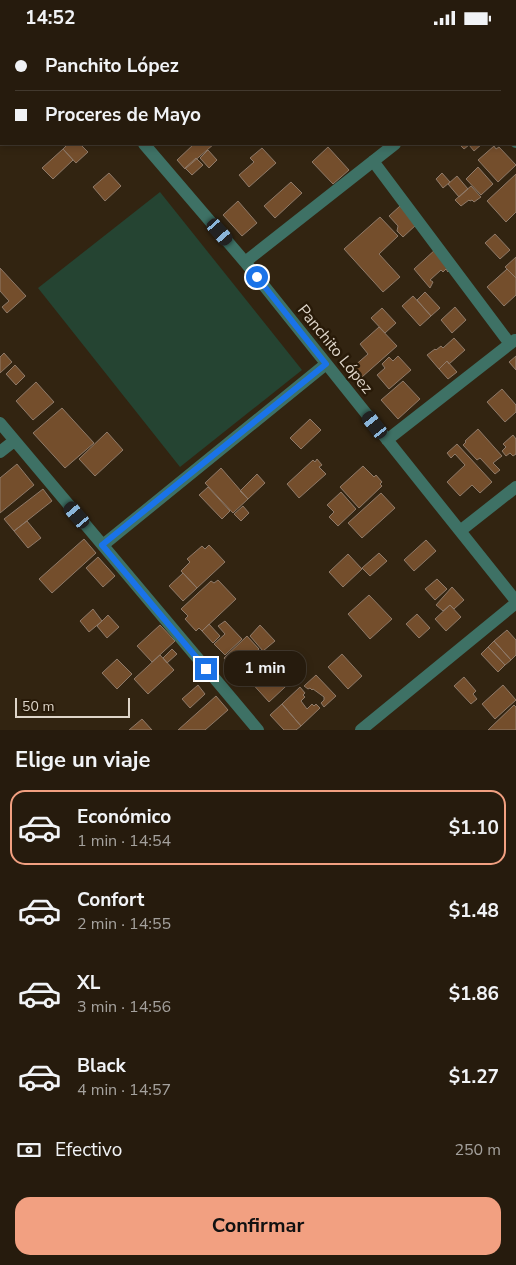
<!DOCTYPE html>
<html lang="es">
<meta charset="utf-8">
<style>
body{margin:0;font-family:"Nunito Sans",sans-serif;background:#2e2416;color:#f1f3f6;height:100vh;display:flex;flex-direction:column;font-size:19px;white-space:nowrap}
*{box-sizing:border-box;margin:0}
p{font-size:16px;color:#a4a19d}
.icon{flex:none;width:28px;height:28px;fill:none;stroke:currentColor;stroke-width:2;stroke-linecap:round;stroke-linejoin:round}
.map{position:relative;height:695px;overflow:hidden}
.side{display:flex;flex-direction:column;background:#261b0d;flex:1}
.side>*{flex:none}
.banner{position:absolute;left:0px;top:0px;width:516px;height:110px;box-shadow:0 2px 8px #0003,0 0 0 1px #42392e;display:grid;align-content:center;height:110px;padding:0 15px;background:#261b0d}
.scale{position:absolute;left:15px;bottom:12px;width:115px;box-sizing:border-box;padding-left:5px;border:2px solid #ded5c9;border-top:0;font-size:14px;line-height:18px;white-space:nowrap;color:#ded5c9;-webkit-text-stroke:4px #281a08;paint-order:stroke}
.end{position:absolute;width:22px;height:22px;margin:-11px;border:6px solid #1a73e8;background:#fff;box-shadow:0 0 0 2px #fff}
.from{border-radius:50%}
.bubble{position:absolute;height:35px;border-radius:15px;background:#261b0d;box-shadow:0 2px 8px #0003,0 0 0 1px #42392e;font-size:16px;font-weight:700;line-height:35px;text-align:center}
.car{position:absolute;width:15px;height:30px;margin:-15px -8px;border-radius:6px;box-shadow:0 0 4px 1px #0007;background:linear-gradient(#222 24%,#8ab4d8 0 40%,#222 0 76%,#8ab4d8 0 86%,#222 0)}
.banner b{display:flex;align-items:center;gap:18px;height:48px;font-size:19px}
.banner b+b{border-top:1px solid #42392e}
.banner i{width:12px;height:12px;background:#f1f3f6}
ul{padding:0;list-style:none}
li{display:flex;align-items:center;gap:15px;height:75px;margin:0 10px 8px;padding:0 5px;border:2px solid transparent;border-radius:15px}
li div{flex:1}
li b{display:block;font-size:19px}
li em{font-style:normal;font-weight:700}
li.on{border-color:#f2a081}
li>.icon{width:45px;height:45px;stroke-width:1.5}
h2{padding:0 15px;font-size:22px;line-height:60px}
.pay{display:flex;align-items:center;gap:12px;height:55px;padding:0 15px;font-size:19px}
.pay p{margin-inline-start:auto}
.action{display:flex;gap:10px;margin-top:auto;padding:10px 15px}
.action a{flex:1;height:58px;border-radius:15px;background:#f2a081;color:#111;font-size:20px;font-weight:700;line-height:58px;text-align:center}
.status{display:flex;justify-content:space-between;align-items:center;height:35px;padding:0 25px;background:#261b0d;direction:ltr}
.status svg{height:14px;fill:currentColor}
.map>svg:first-child{display:block}
.green{fill:#254432}
.building{fill:#744e2c;stroke:#8f7a69}
.lines{fill:none;stroke-linecap:round;stroke-linejoin:round}
.minor{stroke:#3e7165;stroke-width:12}
.route{stroke:#1a73e8;stroke-width:6}
.labels{text-anchor:middle;dominant-baseline:central;stroke-width:5;stroke-linejoin:round;paint-order:stroke}
.street-label{font-size:16px;fill:#ded5c9;stroke:#281a08}
</style>
<div class="status"><b>14:52</b><svg viewBox="0 0 49 12"><path d="M0 12V9h3v3zM5 12V6h3v6zM10 12V3h3v9zM15 12V0h3v12zM26 1h20v11H26zM47 4h2v5h-2z"/></svg></div>
<div class="map">
<svg width="516" height="695" viewBox="0 0 516 695">
<rect width="100%" height="100%" fill="#322411"/>
<path class="green" d="M160 157 302 335 180 432 38 253Z"/>
<path class="building" d="M467 0H516V2L468 1Z
M68 109H80L88 117 76 128 63 114Z
M194 109H214L185 134 177 125Z
M459 109H482L474 116 469 110 464 114Z
M494 111 496 114 499 112 516 130 498 147 478 125Z
M328 112 349 135 333 149 312 127Z
M262 113 276 128 249 152 239 140 254 127 250 123Z
M63 114 73 125 53 144 42 133Z
M208 115 217 125 209 133 200 123Z
M196 123 203 130 192 140 185 133Z
M478 132 493 149 481 160 466 144Z
M109 138 121 151 105 166 93 152Z
M442 138 450 147 443 153 436 144Z
M516 139V177L506 187 487 166Z
M457 141 468 154 459 162 448 149Z
M291 147 302 158 275 183 264 171Z
M471 151 481 162 474 167 472 165 470 166 469 165 461 171 455 165Z
M238 166 257 188 242 201 223 180Z
M400 171 417 189 403 202 397 196 398 191 389 181Z
M380 182 398 201 379 219 400 242 383 257 344 214Z
M495 199 510 215 500 224 485 208Z
M436 214 452 233 448 237 446 234 443 237 441 235 430 245 433 247 430 253 414 234Z
M516 222V243L505 232Z
M0 233 26 261 7 278 2 272 9 266 0 256Z
M507 234 516 243V260L504 271 487 252Z
M425 257 440 273 431 281 417 265Z
M413 261 431 281 420 291 402 271Z
M455 272 466 285 452 298 441 285Z
M382 273 396 288 385 298 371 283Z
M379 292 397 311 362 342 353 332 368 319 360 309Z
M454 303 465 315 449 329 447 326 439 334 427 320 435 314 436 315 441 311 443 313Z
M4 318 12 327 0 338V322Z
M398 321 411 335 389 354 377 340 385 333 382 329 389 322 393 326Z
M516 321V335L509 327Z
M447 326 457 337 448 344 439 334Z
M15 330 25 341 16 350 6 339Z
M403 346 420 364 398 384 381 365Z
M36 347 54 367 33 385 16 366Z
M502 354 516 370V377L505 387 487 367Z
M62 373 94 408 65 433 33 398Z
M310 384 321 395 301 414 290 403Z
M478 394 502 421 493 428 500 435 495 439 480 423 477 425 463 410 466 407 465 406Z
M107 397 123 415 95 441 79 424Z
M513 400 516 404V419L513 421 510 418 506 421 502 416 506 412 503 409Z
M457 409 492 447 480 458 472 450 460 461 447 447 465 430 455 419 451 423 447 418Z
M317 424 322 430 319 432 326 439 299 463 287 449 313 425 315 427Z
M17 429 34 450 0 478V443Z
M363 431 374 442 376 440 382 447 380 449 382 451 359 473 340 452Z
M221 433 248 464 233 478 205 448Z
M257 439 265 448 248 464 240 456Z
M208 452 230 476 222 484 199 460Z
M43 454 52 466 14 496 4 484Z
M341 457 356 474 338 491 329 482 334 477 327 470Z
M381 458 395 473 362 503 348 488Z
M243 471 249 478 241 486 234 479Z
M27 486 41 503 28 513 14 496Z
M84 504 96 518 52 558 39 544Z
M426 505 436 516 414 536 404 525Z
M209 510 225 527 197 553 181 536 190 527 187 524 202 511 205 514Z
M379 518 387 526 370 541 362 533Z
M348 519 362 534 343 552 329 537Z
M98 522 115 541 103 552 86 533Z
M183 538 197 553 183 566 169 551Z
M437 544 447 554 435 565 425 554Z
M218 545 236 564 202 596 199 593 196 596 185 584 188 581 181 574 211 546 214 548Z
M452 552 464 565 454 574 450 570 443 576 436 570Z
M369 560 392 584 370 604 348 579Z
M450 570 461 582 446 596 435 584Z
M93 574 102 586 89 597 80 586Z
M417 579 430 593 419 603 406 589Z
M108 580 119 592 107 603 97 591Z
M225 586 242 604 225 620 214 609 225 599 218 591Z
M209 589 220 601 213 608 202 596Z
M160 590 175 606 152 627 137 611Z
M260 590 275 606 263 616 250 601Z
M507 595 516 605V620L511 625 494 606Z
M247 601 259 614 235 636 224 623Z
M494 606 511 625 505 630 488 612Z
M488 612 505 630 498 637 481 619Z
M172 614 177 619 167 628 163 623Z
M279 618 299 639 269 667 249 645Z
M342 619 362 641 348 654 328 632Z
M160 620 174 635 148 659 134 644Z
M117 624 132 639 117 654 102 638Z
M316 640 336 661 324 672 321 668 324 665V662L313 654 312 655 310 653 308 654 304 651Z
M464 642 476 656 473 659 477 664 471 669 454 651Z
M198 650 205 659 190 673 182 664Z
M503 650 516 665 495 684 482 669Z
M300 652 305 658 303 660 305 662 301 666 307 674 312 669 314 671 316 669 320 673 301 691 282 669Z
M216 661 228 675 205 695H178Z
M282 669 301 691 296 695H284L270 680Z
M514 670 516 672V695H488Z
M142 684 152 695H129Z"/>
<g class="lines">
<path class="minor" d="M52 0 53 1
M431 0 432 1
M34 1 35 0
M122 1 124 0
M515 14 516 13
M0 29 1 28
M515 106 516 107
M144 109 245 227 516 566
M373 126 510 309
M245 227 395 109
M0 388 258 695
M387 405 515 305
M0 417 14 406
M460 496 516 452
M103 510 326 329
M361 695 516 568"/>
</g>
<g class="lines">
<path class="route" d="M206 634 102 510 326 329 257 242"/>
</g>
<g class="labels">
<g class="street-label">
<text transform="translate(335 314) rotate(51)">Panchito López</text>
</g>
</g>
</svg>
<div class="scale">50 m</div>
<i class="end from" style="left:257px;top:242px"></i>
<i class="end" style="left:206px;top:634px"></i>
<div class="bubble" style="left:224px;top:616px;width:82px">1 min</div>
<i class="car" style="left:220px;top:197px;rotate:139deg"></i>
<i class="car" style="left:375px;top:390px;rotate:322deg"></i>
<i class="car" style="left:77px;top:480px;rotate:320deg"></i>
<div class="banner">
<b><i class="from"></i>Panchito López</b>
<b><i></i>Proceres de Mayo</b>
</div>
</div>
<section class="side">
<h2>Elige un viaje</h2>
<ul>
<li class="on"><svg class="icon" aria-label="car" viewBox="0 0 24 24"><path d="M5 17H2v-5l4-1 3-4h7l3 4 3 1v5h-3M9 17h6M6 11h13"/><circle cx="7" cy="17" r="2"/><circle cx="17" cy="17" r="2"/></svg><div><b>Económico</b><p>1 min · 14:54</p></div><em>$1.10</em></li>
<li><svg class="icon" aria-label="car" viewBox="0 0 24 24"><path d="M5 17H2v-5l4-1 3-4h7l3 4 3 1v5h-3M9 17h6M6 11h13"/><circle cx="7" cy="17" r="2"/><circle cx="17" cy="17" r="2"/></svg><div><b>Confort</b><p>2 min · 14:55</p></div><em>$1.48</em></li>
<li><svg class="icon" aria-label="car" viewBox="0 0 24 24"><path d="M5 17H2v-5l4-1 3-4h7l3 4 3 1v5h-3M9 17h6M6 11h13"/><circle cx="7" cy="17" r="2"/><circle cx="17" cy="17" r="2"/></svg><div><b>XL</b><p>3 min · 14:56</p></div><em>$1.86</em></li>
<li><svg class="icon" aria-label="car" viewBox="0 0 24 24"><path d="M5 17H2v-5l4-1 3-4h7l3 4 3 1v5h-3M9 17h6M6 11h13"/><circle cx="7" cy="17" r="2"/><circle cx="17" cy="17" r="2"/></svg><div><b>Black</b><p>4 min · 14:57</p></div><em>$1.27</em></li>
</ul>
<div class="pay"><svg class="icon" aria-label="cash" viewBox="0 0 24 24"><path d="M3 7h18v10H3z"/><circle cx="12" cy="12" r="2"/></svg>Efectivo<p>250 m</p></div>
<div class="action"><a>Confirmar</a></div>
</section>
